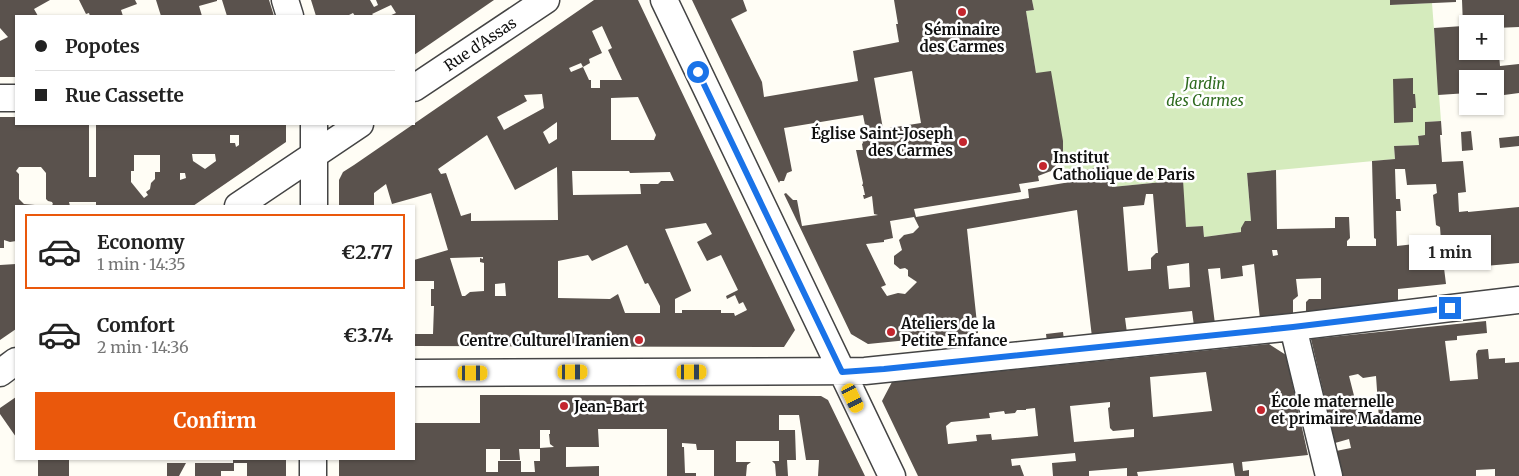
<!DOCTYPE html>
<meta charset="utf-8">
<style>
body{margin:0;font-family:Merriweather,serif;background:#f2f2f2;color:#222;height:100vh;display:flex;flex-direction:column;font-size:19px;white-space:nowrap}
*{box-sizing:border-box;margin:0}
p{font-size:16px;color:#767676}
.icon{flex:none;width:28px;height:28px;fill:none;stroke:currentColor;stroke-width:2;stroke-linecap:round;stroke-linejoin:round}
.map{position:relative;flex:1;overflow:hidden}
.side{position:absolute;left:15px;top:205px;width:400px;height:255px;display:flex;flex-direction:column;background:#fff;border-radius:0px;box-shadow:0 1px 4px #0004}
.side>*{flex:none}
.banner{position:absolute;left:15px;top:15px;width:400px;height:110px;border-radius:0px;box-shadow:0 1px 4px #0004;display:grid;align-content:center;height:110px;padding:0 20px;background:#fff}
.tools{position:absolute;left:1459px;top:15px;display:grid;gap:10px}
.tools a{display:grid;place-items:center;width:45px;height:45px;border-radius:0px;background:#fff;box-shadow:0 1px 4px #0004;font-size:25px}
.end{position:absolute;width:22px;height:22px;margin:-11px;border:6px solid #1a73e8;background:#fff;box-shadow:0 0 0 2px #fff}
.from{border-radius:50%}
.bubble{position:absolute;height:35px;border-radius:0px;background:#fff;box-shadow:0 1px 4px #0004;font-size:16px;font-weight:700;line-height:35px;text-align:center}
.car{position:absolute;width:15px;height:30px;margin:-15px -8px;border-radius:6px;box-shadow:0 0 4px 1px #0007;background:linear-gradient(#f5c518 24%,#345 0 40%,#f5c518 0 76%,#345 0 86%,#f5c518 0)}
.banner b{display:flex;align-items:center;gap:18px;height:48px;font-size:19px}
.banner b+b{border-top:1px solid #e0e0e0}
.banner i{width:12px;height:12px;background:#222}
ul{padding:9px 0 0;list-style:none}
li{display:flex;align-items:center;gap:15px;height:75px;margin:0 10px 8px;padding:0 10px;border:2px solid transparent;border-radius:0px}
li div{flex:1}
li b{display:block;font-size:19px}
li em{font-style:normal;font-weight:700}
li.active{border-color:#ea580c}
li>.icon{width:45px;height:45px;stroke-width:1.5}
.action{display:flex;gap:10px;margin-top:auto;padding:10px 20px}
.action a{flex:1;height:58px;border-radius:0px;background:#ea580c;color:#fff;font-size:20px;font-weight:700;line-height:58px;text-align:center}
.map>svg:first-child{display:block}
.green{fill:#d5ebbd}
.building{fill:#5a524d;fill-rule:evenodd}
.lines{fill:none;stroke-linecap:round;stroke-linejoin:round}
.minor-casing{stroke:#444;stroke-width:29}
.minor{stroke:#fff;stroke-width:26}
.route{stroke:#1a73e8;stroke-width:6}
.poi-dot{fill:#c4262e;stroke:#fff;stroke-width:2}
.labels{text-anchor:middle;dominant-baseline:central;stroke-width:5;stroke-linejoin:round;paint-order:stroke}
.poi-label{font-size:15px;font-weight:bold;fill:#111;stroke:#fff;text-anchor:start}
.street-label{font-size:15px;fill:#111;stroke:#fff}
.park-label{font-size:15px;font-style:italic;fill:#2f6b1f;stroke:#fff}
</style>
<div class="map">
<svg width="1519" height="476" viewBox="0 0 1519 476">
<rect width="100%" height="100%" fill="#fffdf5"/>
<path class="green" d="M1032 0H1390L1391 5 1432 3 1441 121 1425 122V135L1418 136 1419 145 1394 146 1395 159 1247 173 1251 221 1241 232 1204 237 1203 226 1186 227 1182 180 1112 187 1108 165 1069 174 1059 166 1063 154 1036 73 1026 11 1034 10Z"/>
<path class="building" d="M0 0H50L34 9 38 16H16V77H0V41L8 37 0 28Z
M79 0H135L137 4 121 10 123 16H90L89 13 86 14Z
M156 0H217V1L199 6 202 16H161Z
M222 0H269L274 16H227Z
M311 0H370L374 7 378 5 376 0H494L414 55V16H389L396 13 391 5 372 14 374 16H355L353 13 347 16H316Z
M594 0H638L795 330 784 347 414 346V334H433L434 306H431V289H434V281H414V260L448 250 431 193 392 204 386 184 374 193V206H339V180L343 172 354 165ZM602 26 612 48 608 50 622 80H600V88H591V80H589L583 67 571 72 569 68 581 63 583 67 590 63 589 59 602 53 592 31ZM542 94 544 108 504 130 497 117 527 101 524 95ZM638 97 656 135 654 140H611V98ZM557 122V139L549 144 543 132ZM487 135 515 190 557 167 558 220 471 221V213L461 216 446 173 441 174 438 169ZM572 171H629L630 173 670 172 674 181H661L658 184H640L641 194 573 195ZM706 223 712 234 697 242 707 261 721 255 738 290 726 296 727 299 735 295 739 304 743 302 747 310 735 316 734 313H721V310H682V313H675V299L691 291V290L665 229ZM627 245 645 284 648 283 660 306V313H625L618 294 610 299 558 298V261L588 255 592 261ZM483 257V259L480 258V262L484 263V291L470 292 465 296H462L450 258ZM505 283 506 296H495V284Z
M692 0H743L747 11 731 19 762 82 764 97 858 81 853 51 899 42 896 24H898L894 0H1032L1034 10 1026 11 1036 73 1051 71 1063 141V154L1059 161 1061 162 1059 166 1057 164 1051 171 1038 176 1039 181 1019 184 1021 192 914 209 916 217 1029 198 1028 189 1070 182 1069 174 1108 165 1112 187 1183 180 1186 227 1203 226 1204 237 1241 232V228L1245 221H1251L1247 173 1276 170 1277 229 1335 228V217H1349L1350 238 1347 241V246H1376V239L1374 238 1372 161 1395 159 1394 146 1419 145 1418 136 1425 135V122L1441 121 1442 135H1440L1442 162 1463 161 1466 192 1458 193 1459 212 1468 211V212L1519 207V263L1485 266V264L1444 268 1446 284 1398 289V305L1306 314V302L1309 299H1321V278L1296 279 1298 296 1293 300V316L1260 319 1254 264 1242 266 1243 276 1221 279 1220 268 1208 269 1215 324 1194 326 1192 311 1125 318 1127 333 1092 337 1077 210 967 229 978 333 868 344 851 334 784 194 786 193 793 200H797L802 226 878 215 874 214 872 196 864 199 863 195H865L863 186H862L863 183 856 150H863L862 144 863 143 860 131 866 130 863 115 784 128 792 171 787 173 784 181H780L779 183ZM912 71 921 123 883 129 874 78ZM1395 169H1405L1407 185 1436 184 1437 193 1433 195 1436 225 1440 227 1441 241 1397 246 1396 211H1401L1400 199H1396ZM1146 194H1153L1158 253H1156L1151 258V269L1128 271 1123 207 1144 205ZM914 217 919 227 913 233 904 235 899 240 902 250 894 256V264L900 269 905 268 908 270V276L917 282 905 294 898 293 887 296 881 287 886 285 866 244 884 242V240L893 238 890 221ZM1272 250H1277L1278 255 1273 256ZM1189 263 1190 287 1169 289 1167 266Z
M1390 0H1456V2L1390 5Z
M1462 0H1519V27L1495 28V24H1468V51H1479V55L1499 54 1500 66 1519 64V93L1504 95 1503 91H1495V79H1468V93L1438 95 1434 28 1463 26Z
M1413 78V94H1415L1416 108H1413V122L1394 123 1393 79Z
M0 117H16V124H89V177H96V124H286V142L193 206H96V202H69L70 206H51L53 204 52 202 48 201 46 199V173L41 167H19L16 171 19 174V199L24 204 35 205V206H16V241L10 242 4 240V248H0ZM230 135H239V145L236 147 235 143H230ZM192 154H215L216 161 205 169 193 161ZM134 155H160V172H155V179L151 183 150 189 146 192 148 195 144 198 131 182V171H134ZM180 173H185L186 178 180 180Z
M1471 131 1473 150 1462 151 1461 132Z
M1519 136V146L1500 148 1499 138Z
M16 264V329L0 340V265Z
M1486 321 1487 333 1457 336V340L1445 341 1450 381 1478 379 1476 354 1478 350 1488 349 1489 359 1505 358V363L1519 362V476H1495V469L1476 470V476H1342L1336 451 1351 448 1349 439 1335 443 1311 339ZM1358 374 1363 378 1376 376 1379 419 1361 423 1349 376Z
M1063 332 1064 340 1047 342 1046 334Z
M1269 344 1286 355 1308 455 1242 462 1243 471 1249 470V476H1235L1233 463 1137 472 1138 476H1127V468L1089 471V476H1053L1052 463 1076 461 1075 453 1011 459 1012 466 1020 465 1024 476H918L882 401 892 382ZM1206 372 1212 411 1153 417 1150 377ZM1110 402V407L1108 408 1110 428 1113 431 1134 429V437L1074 442 1070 406ZM1035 408 1038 436 992 440 991 434 976 435 977 441 948 444 946 426 951 422 990 418 989 413 1004 411 1005 414 1015 413 1017 410H1026V409Z
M480 395 821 396 828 400 865 476H818L819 460H806L799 415H779V430H795L796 460H787L788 476H776L775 464 772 461H779V441H736V462H751L747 465 746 476H714V450H697L696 444 682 443V447H684L685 473H696V476H667V429H598L599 447H566V467L599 466V476H339V459H414V423H480ZM540 430H550V434H549L550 444 554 447 540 448V461H534L535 472H521V461H498V472H486V449H500V460H520L519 449H540Z
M16 397V437L0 414V408Z
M38 459H69V476H38Z
M233 459H286V476H247V463H233Z
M167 463H186L179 476H167Z
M195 463H234V471H221V476H195Z"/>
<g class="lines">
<defs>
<path id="minor" d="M285 0 290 16
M664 0 892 476
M414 88 546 0
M0 98H16
M238 206 360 124
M314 206V124
M1293 327 1329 476
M0 373 16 361
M414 373 865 371 1293 327 1519 300
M313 476V459"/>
</defs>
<use href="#minor" class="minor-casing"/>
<use href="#minor" class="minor"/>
</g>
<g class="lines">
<path class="route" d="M698 72 842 372 884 369 1293 327 1450 308"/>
</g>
<g class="poi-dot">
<circle cx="962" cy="12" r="5"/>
<circle cx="963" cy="142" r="5"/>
<circle cx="1043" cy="166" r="5"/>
<circle cx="891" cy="332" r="5"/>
<circle cx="639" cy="340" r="5"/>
<circle cx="564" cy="406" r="5"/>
<circle cx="1261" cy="410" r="5"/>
</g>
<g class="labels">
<g class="poi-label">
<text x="962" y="29" text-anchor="middle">Séminaire<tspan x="962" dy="17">des Carmes</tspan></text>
<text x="953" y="133" text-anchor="end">Église Saint-Joseph<tspan x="953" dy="17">des Carmes</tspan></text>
<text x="1053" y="157">Institut<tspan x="1053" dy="17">Catholique de Paris</tspan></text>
<text x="901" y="323">Ateliers de la<tspan x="901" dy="17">Petite Enfance</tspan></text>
<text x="629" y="340" text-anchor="end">Centre Culturel Iranien</text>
<text x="1271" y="401">École maternelle<tspan x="1271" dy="17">et primaire Madame</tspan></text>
<text x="574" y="406">Jean-Bart</text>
</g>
<g class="street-label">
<text transform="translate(480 44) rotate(-34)">Rue d'Assas</text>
</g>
<g class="park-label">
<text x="1205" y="83">Jardin<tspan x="1205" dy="17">des Carmes</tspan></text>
</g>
</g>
</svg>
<div class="tools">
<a>+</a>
<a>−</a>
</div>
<i class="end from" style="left:698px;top:72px"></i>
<i class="end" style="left:1450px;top:308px"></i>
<div class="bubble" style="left:1409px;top:235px;width:82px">1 min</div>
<i class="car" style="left:573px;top:372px;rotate:90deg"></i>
<i class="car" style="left:692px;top:372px;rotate:90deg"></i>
<i class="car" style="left:473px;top:373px;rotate:90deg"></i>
<i class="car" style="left:853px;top:398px;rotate:154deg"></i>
<div class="banner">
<b><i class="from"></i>Popotes</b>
<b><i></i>Rue Cassette</b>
</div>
<section class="side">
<ul>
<li class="active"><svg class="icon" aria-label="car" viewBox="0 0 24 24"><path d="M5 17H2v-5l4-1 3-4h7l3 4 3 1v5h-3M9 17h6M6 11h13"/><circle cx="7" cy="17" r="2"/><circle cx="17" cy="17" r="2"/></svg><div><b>Economy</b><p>1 min · 14:35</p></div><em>€2.77</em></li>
<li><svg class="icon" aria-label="car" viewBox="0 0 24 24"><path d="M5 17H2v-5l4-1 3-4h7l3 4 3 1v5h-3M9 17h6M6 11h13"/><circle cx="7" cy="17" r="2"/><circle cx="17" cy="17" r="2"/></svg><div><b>Comfort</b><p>2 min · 14:36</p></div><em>€3.74</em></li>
</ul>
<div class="action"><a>Confirm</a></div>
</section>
</div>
